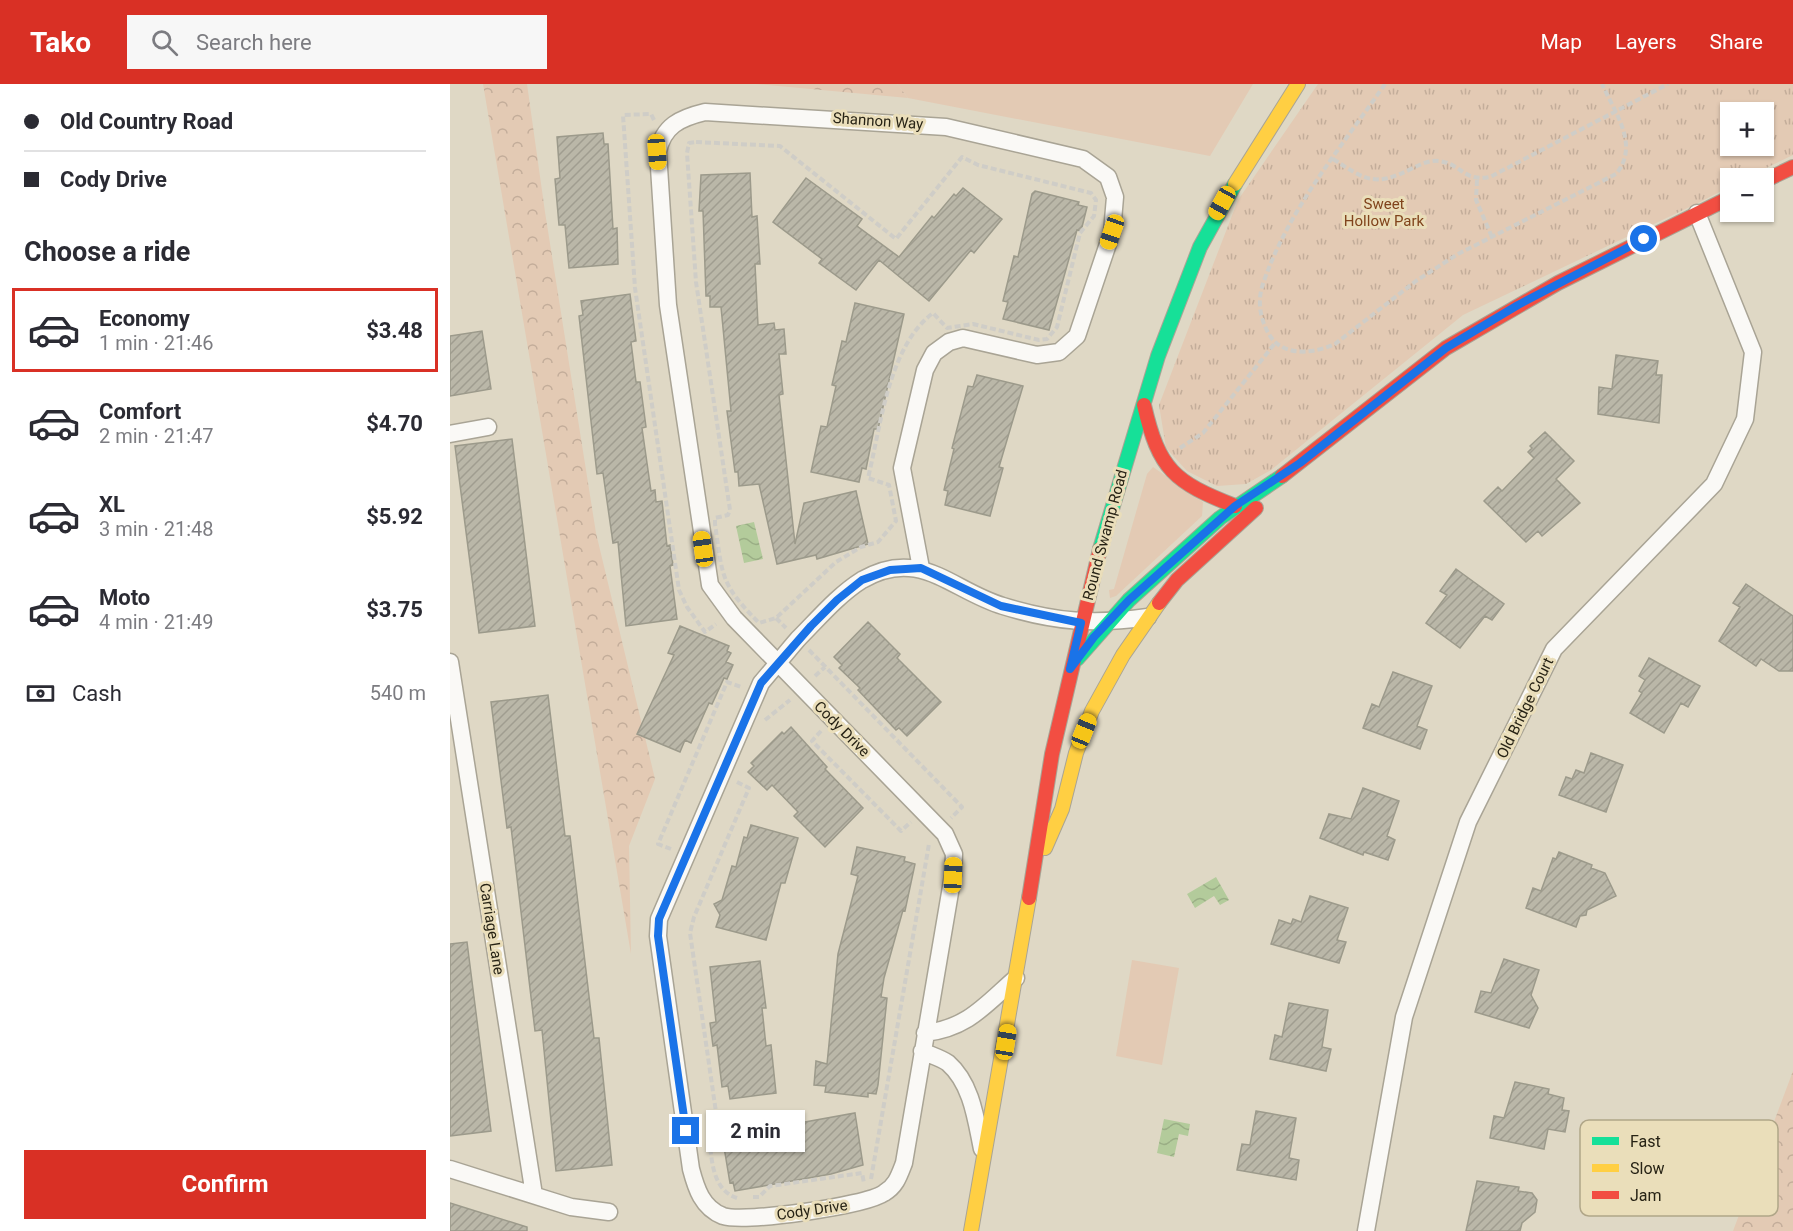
<!DOCTYPE html>
<meta charset="utf-8">
<style>
body{margin:0;font-family:Roboto,sans-serif;background:#f7f7f7;color:#2b2b33;height:100vh;display:flex;flex-direction:column;font-size:22px;white-space:nowrap}
*{box-sizing:border-box;margin:0}
p{font-size:20px;color:#7c7c81}
.icon{flex:none;width:33px;height:33px;fill:none;stroke:currentColor;stroke-width:2;stroke-linecap:round;stroke-linejoin:round}
.map{position:relative;flex:1;overflow:hidden}
.panel{display:flex;flex-direction:column;background:#fff;width:450px}
.panel>*{flex:none}
.hud{display:grid;align-content:center;height:132px;padding:0 24px;background:#fff}
.tools{position:absolute;left:1270px;top:18px;display:grid;gap:12px}
.tools a{display:grid;place-items:center;width:54px;height:54px;border-radius:0px;background:#fff;box-shadow:0 2px 4px #0004;font-size:30px}
.end{position:absolute;width:27px;height:27px;margin:-14px;border:8px solid #1a73e8;background:#fff;box-shadow:0 0 0 3px #fff}
.from{border-radius:50%}
.bubble{position:absolute;height:42px;border-radius:0px;background:#fff;box-shadow:0 2px 4px #0004;font-size:20px;font-weight:700;line-height:42px;text-align:center}
.car{position:absolute;width:18px;height:36px;margin:-18px -9px;border-radius:8px;box-shadow:0 0 4px 2px #0007;background:linear-gradient(#f5c518 24%,#345 0 40%,#f5c518 0 76%,#345 0 86%,#f5c518 0)}
.hud b{display:flex;align-items:center;gap:21px;height:57px;font-size:22px}
.hud b+b{border-top:2px solid #e1e1e2}
.hud i{width:15px;height:15px;background:#2b2b33}
ul{padding:0;list-style:none}
li{display:flex;align-items:center;gap:18px;height:84px;margin:0 12px 9px;padding:0 12px;border:3px solid transparent;border-radius:0px}
li div{flex:1}
li b{display:block;font-size:22px}
li em{font-style:normal;font-weight:700}
li.current{border-color:#d93025}
li>.icon{width:54px;height:54px;stroke-width:1.5}
h2{padding:0 24px;font-size:27px;line-height:72px}
.pay{display:flex;align-items:center;gap:15px;height:66px;padding:0 24px;font-size:22px}
.pay p{margin-inline-start:auto}
.cta{display:flex;gap:12px;margin-top:auto;padding:12px 24px}
.cta a{flex:1;height:69px;border-radius:0px;background:#d93025;color:#fff;font-size:24px;font-weight:700;line-height:69px;text-align:center}
header{display:flex;align-items:center;gap:36px;box-sizing:border-box;height:84px;padding:0 30px;background:#d93025;color:#fff}
header strong{font-size:28px}
nav{display:flex;gap:33px;margin-inline-start:auto;font-size:21px}
.search{width:420px;height:54px;background:#f7f7f7;display:flex;align-items:center;gap:15px;box-sizing:border-box;padding:0 21px;border-radius:0px;color:#7c7c81;font-size:22px}
main{display:flex;flex:1;min-height:0}
.map>svg:first-child{display:block}
.grass{fill:#e3cab4}
.forest{fill:url(#forest-crowns)}
.park{fill:url(#park-tufts);fill-rule:evenodd}
.water{fill:url(#water-waves)}
.building{fill:url(#building-hatch);stroke:#9c9a8b;stroke-width:1.5}
.lines{fill:none;stroke-linecap:round;stroke-linejoin:round}
.street-casing{stroke:#a9a495;stroke-width:19}
.fast-casing{stroke:#a9a495;stroke-width:16}
.slow-casing{stroke:#a9a495;stroke-width:16}
.jam-casing{stroke:#a9a495;stroke-width:16}
.path{stroke:#cfcdc7;stroke-width:4;stroke-dasharray:6 3;stroke-linecap:butt}
.street{stroke:#faf9f6;stroke-width:16}
.fast{stroke:#16e098;stroke-width:14}
.slow{stroke:#ffcf43;stroke-width:14}
.jam{stroke:#f24e42;stroke-width:14}
.route{stroke:#1a73e8;stroke-width:8}
.labels{text-anchor:middle;dominant-baseline:central;stroke-width:6;stroke-linejoin:round;paint-order:stroke}
.street-label{font-size:15px;fill:#272315;stroke:#eadeba}
.park-label{font-size:15px;fill:#80441c;stroke:#eadeba}
.key{fill:#eadeba;stroke:#b0a688;stroke-width:1.5}
.key-label{font-size:16px;fill:#272315}
</style>
<header>
<strong>Tako</strong>
<div class="search"><svg class="icon" aria-label="search" viewBox="0 0 24 24"><circle cx="10" cy="10" r="6"/><path d="M15 15l6 6"/></svg>Search here</div>
<nav><a>Map</a><a>Layers</a><a>Share</a></nav>
</header>
<main>
<section class="panel">
<div class="hud">
<b><i class="from"></i>Old Country Road</b>
<b><i></i>Cody Drive</b>
</div>
<h2>Choose a ride</h2>
<ul>
<li class="current"><svg class="icon" aria-label="car" viewBox="0 0 24 24"><path d="M5 17H2v-5l4-1 3-4h7l3 4 3 1v5h-3M9 17h6M6 11h13"/><circle cx="7" cy="17" r="2"/><circle cx="17" cy="17" r="2"/></svg><div><b>Economy</b><p>1 min · 21:46</p></div><em>$3.48</em></li>
<li><svg class="icon" aria-label="car" viewBox="0 0 24 24"><path d="M5 17H2v-5l4-1 3-4h7l3 4 3 1v5h-3M9 17h6M6 11h13"/><circle cx="7" cy="17" r="2"/><circle cx="17" cy="17" r="2"/></svg><div><b>Comfort</b><p>2 min · 21:47</p></div><em>$4.70</em></li>
<li><svg class="icon" aria-label="car" viewBox="0 0 24 24"><path d="M5 17H2v-5l4-1 3-4h7l3 4 3 1v5h-3M9 17h6M6 11h13"/><circle cx="7" cy="17" r="2"/><circle cx="17" cy="17" r="2"/></svg><div><b>XL</b><p>3 min · 21:48</p></div><em>$5.92</em></li>
<li><svg class="icon" aria-label="car" viewBox="0 0 24 24"><path d="M5 17H2v-5l4-1 3-4h7l3 4 3 1v5h-3M9 17h6M6 11h13"/><circle cx="7" cy="17" r="2"/><circle cx="17" cy="17" r="2"/></svg><div><b>Moto</b><p>4 min · 21:49</p></div><em>$3.75</em></li>
</ul>
<div class="pay"><svg class="icon" aria-label="cash" viewBox="0 0 24 24"><path d="M3 7h18v10H3z"/><circle cx="12" cy="12" r="2"/></svg>Cash<p>540 m</p></div>
<div class="cta"><a>Confirm</a></div>
</section>
<div class="map">
<svg width="1343" height="1147" viewBox="0 0 1343 1147">
<defs>
<pattern id="forest-crowns" width="20" height="18" patternUnits="userSpaceOnUse" patternTransform="scale(1.5)"><rect width="20" height="18" fill="#e3cab4"/><path d="M2 6a3 3 0 1 1 6 0M12 15a3 3 0 1 1 6 0" fill="none" stroke="#c3ad9a"/></pattern>
<pattern id="park-tufts" width="24" height="20" patternUnits="userSpaceOnUse" patternTransform="scale(1.5)"><rect width="24" height="20" fill="#e3cab4"/><path d="M3 7l-1-3M5 7V3M7 7l1-3M15 17l-1-3M17 17v-4M19 17l1-3" fill="none" stroke="#c3ad9a"/></pattern>
<pattern id="water-waves" width="16" height="10" patternUnits="userSpaceOnUse" patternTransform="scale(1.5)"><rect width="16" height="10" fill="#b3cb9b"/><path d="M0 5q4-4 8 0t8 0" fill="none" stroke="#9aae85"/></pattern>
<pattern id="building-hatch" width="6" height="6" patternUnits="userSpaceOnUse" patternTransform="scale(1.5)"><rect width="6" height="6" fill="#bab7a8"/><path d="M-1 1l2-2M0 6l6-6M5 7l2-2" fill="none" stroke="#a09d90"/></pattern>
</defs>
<rect width="100%" height="100%" fill="#dfd8c5"/>
<path class="grass" d="M447 0H803L760 72 458 14Z
M703 383 753 418 752 432 666 512 660 514 659 506 664 505 697 390Z
M682 876 729 884 712 981 666 972Z"/>
<path class="forest" d="M33 0H77L95 128 146 449 205 695 179 762 181 870Z
M306 0H447L458 14Z
M1343 987V1147H1283Z"/>
<path class="park" d="M868 0H1343V71L1296 94H1281V102L1248 119 1013 231 821 386 796 400 767 402 737 387 716 364 709 321 788 116ZM1281 28H1314V62H1281Z"/>
<path class="water" d="M304 438 313 475 294 479 286 442Z
M766 793 779 816 770 821 764 812 745 824 737 810Z
M714 1035 740 1040 738 1052 729 1050 724 1073 707 1069Z"/>
<path class="building" d="M153 49 154 60H158L163 145 167 144 168 180 119 184 115 141H109L105 95 110 94 107 53Z
M300 89 302 133 307 132 310 180H305L308 241 324 239 325 246 334 245 336 270H329L333 310 329 311 345 460 354 419 406 407 418 460 367 475 366 471 327 480 309 400 289 402 288 388H285L277 327H281L271 223H260V212H256L253 127H249L251 91Z
M356 94 412 135 407 142 449 173 482 132 484 134 504 110 506 112 513 104 552 135 524 169 521 166 479 217 429 176 406 206 369 179 372 175 323 138Z
M585 107 629 118 628 121 637 123 631 147 627 146 599 246 553 235 558 218 553 217 564 172 568 173 582 110Z
M180 210 186 257 181 258 186 298H190L196 343 192 344 201 407 205 406 206 418 212 417 217 462 220 461 223 481 220 482 227 535 176 542 168 458 163 459 153 389 147 390 129 232 133 231 131 217Z
M405 219 454 230 428 345H424L416 385 412 384 409 398 361 388 371 342 377 343 386 302 382 301 392 257 396 258Z
M32 247 41 305 0 312V252Z
M1166 271 1208 277 1206 291H1212L1209 339 1148 330 1149 303 1162 305Z
M527 291 573 302 549 383 553 384 540 432 495 421 498 407 494 406 504 365 502 364 518 302 523 303Z
M1095 348 1124 377 1106 395 1130 419 1092 452 1088 447 1076 458 1034 417 1048 403 1052 407 1084 374 1078 368 1082 364 1080 362Z
M62 355 85 542 29 549 5 362Z
M1006 485 1054 520 1042 536 1035 532 1010 564 976 539 997 511 990 507Z
M1296 500 1343 532V587H1329L1311 575 1306 582 1269 557 1290 523 1283 519Z
M418 538 450 570 447 574 491 618 457 652 449 644 446 646 408 606 410 604 389 584 392 581 384 573Z
M230 542 279 562 277 567 281 569 276 578 283 581 277 595 274 594 262 620 259 619 241 659 235 656 230 668 187 650 224 571 218 569Z
M1199 574 1250 602 1238 623 1231 619 1214 649 1180 629 1192 609 1189 607 1195 596 1189 592Z
M943 588 982 602 967 642 977 646 970 665 913 644 922 620 929 623Z
M98 611 115 752H120L144 954H149L162 1081 106 1087 92 946 85 947 61 743 57 744 41 618Z
M341 643 377 683 375 685 413 724 375 763 344 732 348 728 322 701 317 706 298 688 304 682 301 679 332 648 334 650Z
M1141 669 1173 681 1156 728 1109 711 1116 693 1122 695 1126 686 1134 689Z
M913 704 949 717 937 752 945 756 938 776 914 768 913 771 870 754 879 730 901 735Z
M301 741 348 754 335 799H331L316 856 266 843 270 831 264 820 272 816 282 782 286 783 294 753 297 754Z
M407 763 455 773 454 777 465 780 455 827 453 826 434 894 431 913 437 914 428 1001 426 1010 418 1009V1013L375 1008 376 1002 364 1001 366 977 377 980 388 870 408 792 401 790Z
M1109 768 1142 781 1141 784 1155 789 1166 812 1137 826 1136 831 1130 832 1126 843 1076 824 1083 804 1091 807 1103 774 1106 775Z
M860 812 898 824 887 856 896 858 889 879 821 860 829 836 841 840 843 835 851 838Z
M17 858 41 1047 0 1052V860Z
M1054 875 1089 886 1081 911 1088 924 1079 944 1025 928 1031 907 1041 909Z
M310 877 316 924H312L316 962 321 961 326 1009 280 1015 278 1002 272 1003 267 961 263 962 260 939 266 938 260 883Z
M839 919 878 926 872 963 881 965 876 987 820 975 825 951 832 953Z
M1065 998 1099 1005 1098 1010 1114 1014 1112 1026 1119 1027 1115 1048 1098 1045 1094 1065 1040 1054 1044 1032 1054 1034Z
M806 1027 846 1034 839 1074 849 1076 846 1096 787 1086 792 1060 800 1061Z
M405 1029 413 1081 381 1090 285 1107 283 1098 280 1099 273 1057 278 1056 277 1045 299 1042 300 1048Z
M1027 1097 1069 1103 1068 1107 1082 1109 1087 1116 1085 1128 1072 1139 1070 1147H1016Z
M0 1119 77 1143V1147H0Z"/>
<g class="lines">
<defs>
<path id="street" d="M0 350 38 343
M471 484 452 384 475 286 484 269 499 258 513 254 587 271 609 268 627 252 662 148 665 113 658 93 633 75 496 43 255 28C230 34 213 42 208 68L218 221 260 501 284 534 495 750 504 770 503 791 454 1079C449 1092 446 1102 434 1109 415 1122 295 1139 273 1132 252 1124 246 1104 241 1085L208 852 209 835 311 599C324 584 335 570 348 555 368 535 388 511 412 496 470 462 502 507 553 522 605 538 644 541 698 533
M0 578 84 1111
M475 949C518 944 535 921 566 894
M472 967C480 971 491 974 498 979 522 1000 526 1036 532 1065
M0 1085 121 1123 159 1128
M916 1147 954 933 1018 738 1104 565 1264 400 1295 335 1303 268 1247 129"/>
<path id="fast" d="M650 465 708 272 750 163 785 100
M627 575 679 516 770 434 832 392"/>
<path id="slow" d="M785 100 848 0
M595 764 612 725 626 669 642 627 673 571 709 519
M521 1147 579 814"/>
<path id="jam" d="M1314 97 1343 83
M694 321C709 386 724 398 785 422
M832 392 996 264 1108 199 1281 113
M709 519 727 496 806 424
M579 814 602 670 650 465"/>
</defs>
<use href="#street" class="street-casing"/>
<use href="#fast" class="fast-casing"/>
<use href="#slow" class="slow-casing"/>
<use href="#jam" class="jam-casing"/>
<path class="path" d="M935 0C895 58 847 115 820 181 816 192 810 204 810 216 809 229 815 248 825 258 842 273 867 268 885 260L966 197 1008 170 1166 90C1190 61 1165 29 1152 0
M204 36 201 30 173 31 185 204 229 506 237 523 255 548 266 540
M246 58 330 62 446 155 512 73 528 81 641 109 646 116 644 132 630 149 607 243 597 255 589 256 523 240 497 244 483 229C438 263 431 342 418 394L439 401 446 437 428 458 411 463 386 478 326 534 309 539C270 499 273 494 265 440V434L278 431 280 426 246 198 237 69 239 59Z
M883 75C917 97 925 103 963 84 971 80 980 76 989 77 1012 80 1013 98 1040 93L1218 0
M1027 96 1026 116 1042 153
M730 364 753 349 826 258
M326 534 336 544
M359 566 512 723 501 734
M365 592 375 583
M315 636 340 616
M371 647 362 657 451 747 461 738
M287 698 299 704 244 833 240 849 268 1042 258 1044C262 1068 259 1105 287 1114
M221 765 208 760 277 598 291 603
M421 1095 479 760
M303 1113H309L320 1102 412 1089 414 1099"/>
<use href="#street" class="street"/>
<use href="#fast" class="fast"/>
<use href="#slow" class="slow"/>
<use href="#jam" class="jam"/>
</g>
<g class="lines">
<path class="route" d="M236 1047 208 852 209 835 311 599 361 542 387 516 412 496 440 486 471 484 551 522 631 539 620 585 644 553 679 516 785 422 850 379 996 264 1068 221 1194 155"/>
</g>
<g class="labels">
<g class="street-label">
<text transform="translate(428 37) rotate(4)">Shannon Way</text>
<text transform="translate(655 451) rotate(-75)">Round Swamp Road</text>
<text transform="translate(1075 624) rotate(-64)">Old Bridge Court</text>
<text transform="translate(392 645) rotate(45)">Cody Drive</text>
<text transform="translate(42 845) rotate(81)">Carriage Lane</text>
<text transform="translate(362 1126) rotate(-8)">Cody Drive</text>
</g>
<g class="park-label">
<text x="934" y="120">Sweet<tspan x="934" dy="17">Hollow Park</tspan></text>
</g>
</g>
<rect x="1130" y="1036" width="198" height="96" rx="9" class="key"/>
<rect x="1142" y="1053" width="27" height="8" fill="#16e098"/>
<rect x="1142" y="1080" width="27" height="8" fill="#ffcf43"/>
<rect x="1142" y="1107" width="27" height="8" fill="#f24e42"/>
<g class="key-label">
<text x="1180" y="1063">Fast</text>
<text x="1180" y="1090">Slow</text>
<text x="1180" y="1117">Jam</text>
</g>
</svg>
<div class="tools">
<a>+</a>
<a>−</a>
</div>
<i class="end from" style="left:1194px;top:155px"></i>
<i class="end" style="left:236px;top:1047px"></i>
<div class="bubble" style="left:256px;top:1026px;width:99px">2 min</div>
<i class="car" style="left:207px;top:68px;rotate:176deg"></i>
<i class="car" style="left:772px;top:119px;rotate:209deg"></i>
<i class="car" style="left:662px;top:148px;rotate:199deg"></i>
<i class="car" style="left:253px;top:465px;rotate:352deg"></i>
<i class="car" style="left:634px;top:647px;rotate:22deg"></i>
<i class="car" style="left:503px;top:791px;rotate:2deg"></i>
<i class="car" style="left:556px;top:958px;rotate:9deg"></i>
</div>
</main>
